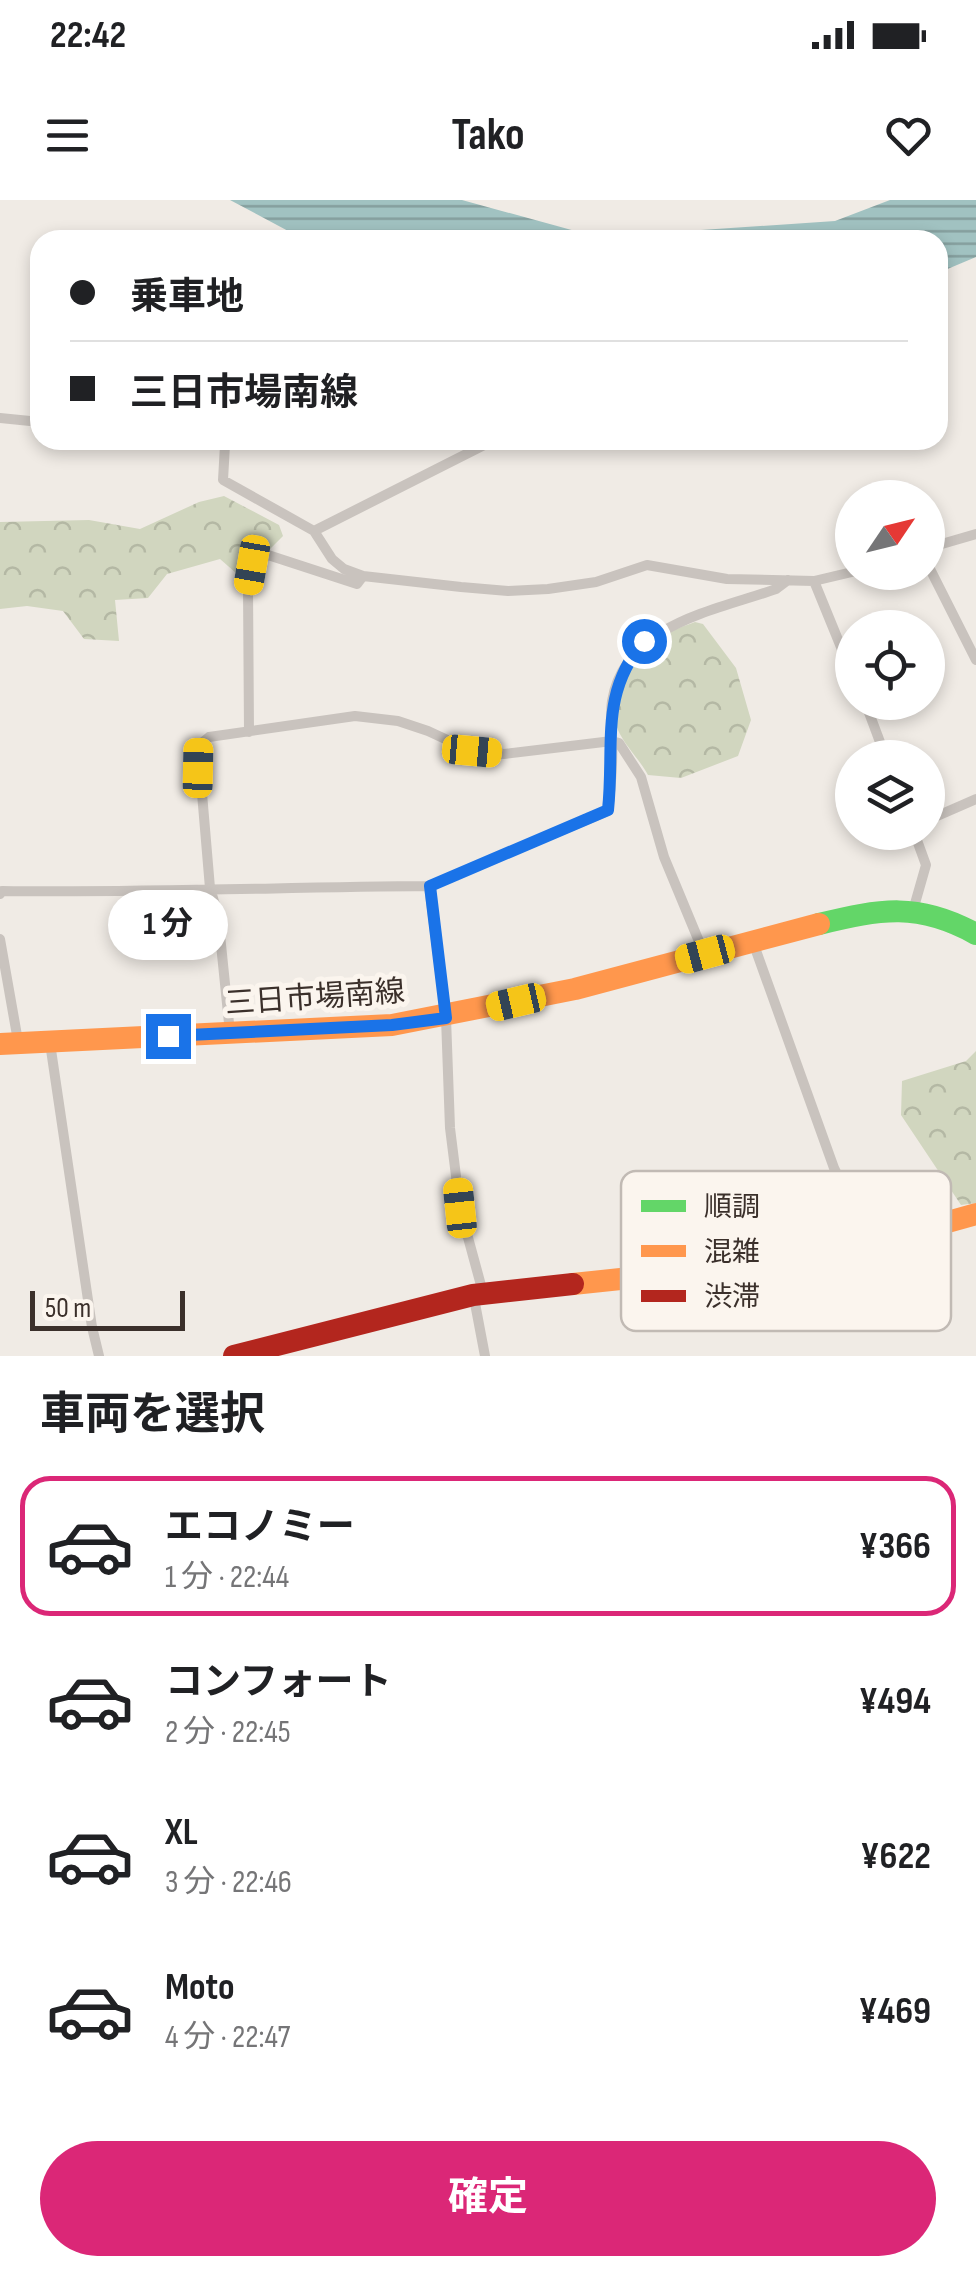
<!DOCTYPE html>
<html lang="ja">
<meta charset="utf-8">
<style>
body{margin:0;font-family:"Sofia Sans Condensed","Noto Sans JP",sans-serif;background:#f6f6f6;color:#202124;height:100vh;display:flex;flex-direction:column;font-size:38px;white-space:nowrap}
*{box-sizing:border-box;margin:0}
p{font-size:32px;color:#757577}
.icon{flex:none;width:55px;height:55px;fill:none;stroke:currentColor;stroke-width:2;stroke-linecap:round;stroke-linejoin:round}
.map{position:relative;height:1156px;overflow:hidden}
.panel{display:flex;flex-direction:column;background:#fff;flex:1}
.panel>*{flex:none}
.top-card{position:absolute;left:30px;top:30px;width:918px;height:220px;border-radius:30px;box-shadow:0 5px 15px #0003;display:grid;align-content:center;height:220px;padding:0 40px;background:#fff}
.needle{width:65px;rotate:55deg}
.fabs{position:absolute;left:835px;top:280px;display:grid;gap:20px}
.fabs a{display:grid;place-items:center;width:110px;height:110px;border-radius:50%;background:#fff;box-shadow:0 5px 15px #0003;font-size:50px}
.scale{position:absolute;left:30px;bottom:25px;width:155px;box-sizing:border-box;padding-left:10px;border:5px solid #3b302b;border-top:0;font-size:28px;line-height:35px;white-space:nowrap;color:#3b302b;-webkit-text-stroke:8px #fbf5ee;paint-order:stroke}
.end{position:absolute;width:45px;height:45px;margin:-22px;border:12px solid #1a73e8;background:#fff;box-shadow:0 0 0 5px #fff}
.from{border-radius:50%}
.bubble{position:absolute;height:70px;border-radius:35px;background:#fff;box-shadow:0 5px 15px #0003;font-size:32px;font-weight:700;line-height:70px;text-align:center}
.car{position:absolute;width:30px;height:60px;margin:-30px -15px;border-radius:12px;box-shadow:0 0 8px 2px #0007;background:linear-gradient(#f5c518 24%,#345 0 40%,#f5c518 0 76%,#345 0 86%,#f5c518 0)}
.top-card b{display:flex;align-items:center;gap:35px;height:95px;font-size:38px}
.top-card b+b{border-top:2px solid #e0e0e0}
.top-card i{width:25px;height:25px;background:#202124}
ul{padding:0;list-style:none}
li{display:flex;align-items:center;gap:30px;height:140px;margin:0 20px 15px;padding:0 20px;border:5px solid transparent;border-radius:30px}
li div{flex:1}
li b{display:block;font-size:38px}
li em{font-style:normal;font-weight:700}
li.on{border-color:#db2777}
li>.icon{width:90px;height:90px;stroke-width:1.5}
h2{padding:0 40px;font-size:45px;line-height:120px}
.button{display:flex;gap:20px;margin-top:auto;padding:20px 40px}
.button a{flex:1;height:115px;border-radius:60px;background:#db2777;color:#fff;font-size:40px;font-weight:700;line-height:115px;text-align:center}
.status{display:flex;justify-content:space-between;align-items:center;height:70px;padding:0 50px;background:#fff;direction:ltr}
.status svg{height:28px;fill:currentColor}
header{display:flex;justify-content:space-between;align-items:center;height:130px;padding:0 40px;background:#fff;font-size:45px;font-weight:700}
.map>svg:first-child{display:block}
.forest{fill:url(#forest-crowns)}
.water{fill:url(#water-rules)}
.lines{fill:none;stroke-linecap:round;stroke-linejoin:round}
.lane{stroke:#c9c3be;stroke-width:10}
.fast{stroke:#63d668;stroke-width:22}
.slow{stroke:#ff974d;stroke-width:22}
.jam{stroke:#b3261e;stroke-width:22}
.route{stroke:#1a73e8;stroke-width:12}
.labels{text-anchor:middle;dominant-baseline:central;stroke-width:10;stroke-linejoin:round;paint-order:stroke}
.street-label{font-size:30px;fill:#3b302b;stroke:#fbf5ee}
.key{fill:#fbf5ee;stroke:#c1bab4;stroke-width:2.5}
.key-label{font-size:28px;fill:#3b302b}
</style>
<div class="status"><b>22:42</b><svg viewBox="0 0 49 12"><path d="M0 12V9h3v3zM5 12V6h3v6zM10 12V3h3v9zM15 12V0h3v12zM26 1h20v11H26zM47 4h2v5h-2z"/></svg></div>
<header><svg class="icon" aria-label="menu" viewBox="0 0 24 24"><path d="M4 6h16M4 12h16M4 18h16"/></svg>Tako<svg class="icon" aria-label="heart" viewBox="0 0 24 24"><path d="M12 20l-8-8c-3-5 5-10 8-4 3-6 11-1 8 4z"/></svg></header>
<div class="map">
<svg width="976" height="1156" viewBox="0 0 976 1156">
<defs>
<pattern id="forest-crowns" width="20" height="18" patternUnits="userSpaceOnUse" patternTransform="scale(2.5)"><rect width="20" height="18" fill="#d1d6bf"/><path d="M2 6a3 3 0 1 1 6 0M12 15a3 3 0 1 1 6 0" fill="none" stroke="#b4b8a4"/></pattern>
<pattern id="water-rules" width="6" height="5" patternUnits="userSpaceOnUse" patternTransform="scale(2.5)"><rect width="6" height="5" fill="#a1c2c1"/><path d="M0 2.5h6" fill="none" stroke="#849e9d"/></pattern>
</defs>
<rect width="100%" height="100%" fill="#f0ebe5"/>
<path class="forest" d="M224 296 279 325 283 336 270 349 253 352 236 373 220 359 167 374 148 398 115 400 119 441 84 439 63 411 27 406 0 409V322L89 320 140 329 199 302Z
M695 422 703 424 736 468 751 520 738 556 681 578 648 575C640 560 625 546 618 530 606 504 627 463 646 446 658 434 680 428 695 422Z
M976 851V1003L961 1005 901 915 902 881 966 861Z"/>
<path class="water" d="M230 0H462L597 37 835 21 890 0H976V57L938 73V40H305Z"/>
<g class="lines">
<path class="lane" d="M0 218 40 222
M160 240 225 245 223 280 314 331
M494 240 314 331 332 359 344 369 363 376 461 387 508 391 548 389 596 382 647 365 727 379 814 381
M928 348 976 334
M928 365 976 460
M852 372 814 381 852 474
M865 502 886 558
M249 532 248 388 252 365 265 354 357 384 363 376
M928 620 976 599
M429 686 608 611C611 587 613 564 612 540 612 528 610 514 612 501 625 424 714 411 776 389L788 380
M0 694 2 691C145 693 287 687 429 686L446 818 450 928 460 1008 482 1089
M914 707 926 665 914 632
M0 739 18 841
M754 745 834 968 869 1041
M230 833 218 715 210 688 198 546 209 537 355 516 398 521 428 531 471 551 504 554 612 541 619 543 641 577 664 657 703 751
M50 843 92 1127 99 1156
M474 1098 485 1156"/>
<path class="fast" d="M819 724C881 709 918 702 976 734"/>
<path class="slow" d="M0 844 392 825 575 789 819 724
M573 1084 630 1078H725L806 1052 887 1039 976 1014"/>
<path class="jam" d="M234 1156 473 1095 573 1084"/>
</g>
<g class="lines">
<path class="route" d="M168 836 392 825 446 818 430 686 608 610C615 545 599 494 644 441"/>
</g>
<g class="labels">
<g class="street-label">
<text transform="translate(315 798) rotate(-4)">三日市場南線</text>
</g>
</g>
<rect x="621" y="971" width="330" height="160" rx="15" class="key"/>
<rect x="641" y="1000" width="45" height="12" fill="#63d668"/>
<rect x="641" y="1045" width="45" height="12" fill="#ff974d"/>
<rect x="641" y="1090" width="45" height="12" fill="#b3261e"/>
<g class="key-label">
<text x="704" y="1016">順調</text>
<text x="704" y="1061">混雑</text>
<text x="704" y="1106">渋滞</text>
</g>
</svg>
<div class="fabs">
<a><svg class="needle" viewBox="-14 -14 28 28"><path d="M0-13l5 13h-10z" fill="#e53935"/><path d="M0 13l5-13h-10z" fill="#757577"/></svg></a>
<a><svg class="icon" aria-label="locate" viewBox="0 0 24 24"><circle cx="12" cy="12" r="6"/><path d="M12 2v4M12 18v4M2 12h4M18 12h4"/></svg></a>
<a><svg class="icon" aria-label="layers" viewBox="0 0 24 24"><path d="M12 4l9 5-9 5-9-5zM3 14l9 5 9-5"/></svg></a>
</div>
<div class="scale">50 m</div>
<i class="end from" style="left:644px;top:441px"></i>
<i class="end" style="left:168px;top:836px"></i>
<div class="bubble" style="left:108px;top:690px;width:120px">1 分</div>
<i class="car" style="left:252px;top:365px;rotate:190deg"></i>
<i class="car" style="left:472px;top:551px;rotate:95deg"></i>
<i class="car" style="left:198px;top:568px;rotate:1deg"></i>
<i class="car" style="left:705px;top:754px;rotate:255deg"></i>
<i class="car" style="left:516px;top:802px;rotate:257deg"></i>
<i class="car" style="left:460px;top:1008px;rotate:354deg"></i>
<div class="top-card">
<b><i class="from"></i>乗車地</b>
<b><i></i>三日市場南線</b>
</div>
</div>
<section class="panel">
<h2>車両を選択</h2>
<ul>
<li class="on"><svg class="icon" aria-label="car" viewBox="0 0 24 24"><path d="M5 17H2v-5l4-1 3-4h7l3 4 3 1v5h-3M9 17h6M6 11h13"/><circle cx="7" cy="17" r="2"/><circle cx="17" cy="17" r="2"/></svg><div><b>エコノミー</b><p>1 分 · 22:44</p></div><em>¥366</em></li>
<li><svg class="icon" aria-label="car" viewBox="0 0 24 24"><path d="M5 17H2v-5l4-1 3-4h7l3 4 3 1v5h-3M9 17h6M6 11h13"/><circle cx="7" cy="17" r="2"/><circle cx="17" cy="17" r="2"/></svg><div><b>コンフォート</b><p>2 分 · 22:45</p></div><em>¥494</em></li>
<li><svg class="icon" aria-label="car" viewBox="0 0 24 24"><path d="M5 17H2v-5l4-1 3-4h7l3 4 3 1v5h-3M9 17h6M6 11h13"/><circle cx="7" cy="17" r="2"/><circle cx="17" cy="17" r="2"/></svg><div><b>XL</b><p>3 分 · 22:46</p></div><em>¥622</em></li>
<li><svg class="icon" aria-label="car" viewBox="0 0 24 24"><path d="M5 17H2v-5l4-1 3-4h7l3 4 3 1v5h-3M9 17h6M6 11h13"/><circle cx="7" cy="17" r="2"/><circle cx="17" cy="17" r="2"/></svg><div><b>Moto</b><p>4 分 · 22:47</p></div><em>¥469</em></li>
</ul>
<div class="button"><a>確定</a></div>
</section>
